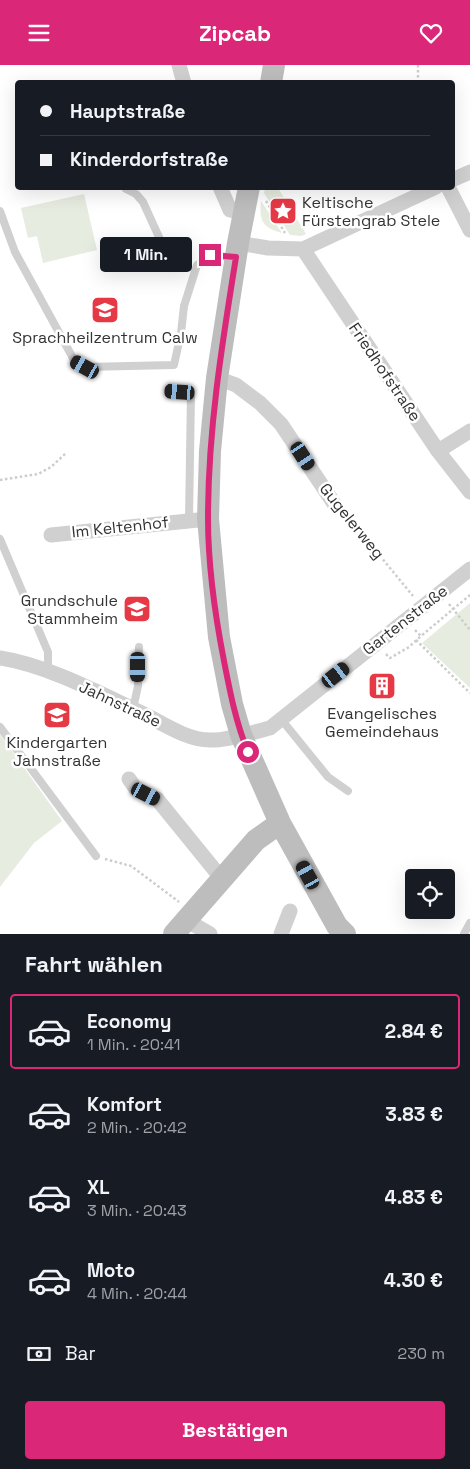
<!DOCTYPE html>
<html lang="de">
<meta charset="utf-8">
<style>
body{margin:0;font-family:"Space Grotesk",sans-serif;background:#20242c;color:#f1f3f6;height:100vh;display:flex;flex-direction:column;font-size:19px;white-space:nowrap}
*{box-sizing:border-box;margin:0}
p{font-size:16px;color:#9ea1a6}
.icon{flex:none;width:28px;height:28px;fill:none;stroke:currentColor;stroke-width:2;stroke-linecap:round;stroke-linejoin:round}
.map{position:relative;height:869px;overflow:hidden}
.drawer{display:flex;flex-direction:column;background:#171b24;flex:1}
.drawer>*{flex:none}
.guide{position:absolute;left:15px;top:15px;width:440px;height:110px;border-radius:5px;box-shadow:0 5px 20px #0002;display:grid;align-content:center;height:110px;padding:0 25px;background:#171b24}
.tools{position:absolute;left:405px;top:804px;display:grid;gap:10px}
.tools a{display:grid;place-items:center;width:50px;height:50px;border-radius:5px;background:#171b24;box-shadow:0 5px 20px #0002;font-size:25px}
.end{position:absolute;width:22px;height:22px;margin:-11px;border:6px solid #db2777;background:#fff;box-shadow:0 0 0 2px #fff}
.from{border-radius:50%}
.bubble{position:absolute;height:35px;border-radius:5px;background:#171b24;box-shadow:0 5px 20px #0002;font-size:16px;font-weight:700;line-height:35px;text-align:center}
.car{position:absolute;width:15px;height:30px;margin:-15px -8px;border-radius:6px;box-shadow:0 0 4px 1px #0007;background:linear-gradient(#222 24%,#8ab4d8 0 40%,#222 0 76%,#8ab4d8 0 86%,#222 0)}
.guide b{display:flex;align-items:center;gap:18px;height:48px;font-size:19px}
.guide b+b{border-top:1px solid #363941}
.guide i{width:12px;height:12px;background:#f1f3f6}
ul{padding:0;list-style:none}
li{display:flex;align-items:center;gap:15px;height:75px;margin:0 10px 8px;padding:0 15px;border:2px solid transparent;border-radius:5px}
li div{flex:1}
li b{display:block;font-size:19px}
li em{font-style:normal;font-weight:700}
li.selected{border-color:#db2777}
li>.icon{width:45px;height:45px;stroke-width:1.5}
h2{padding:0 25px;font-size:22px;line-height:60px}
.pay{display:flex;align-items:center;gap:12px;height:55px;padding:0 25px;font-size:19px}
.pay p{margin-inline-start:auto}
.action{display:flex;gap:10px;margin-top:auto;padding:10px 25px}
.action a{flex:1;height:58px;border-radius:5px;background:#db2777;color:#fff;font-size:20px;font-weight:700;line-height:58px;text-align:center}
header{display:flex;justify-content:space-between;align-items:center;height:65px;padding:0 25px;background:#db2777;color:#fff;font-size:22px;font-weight:700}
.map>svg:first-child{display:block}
.green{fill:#e6ecdf}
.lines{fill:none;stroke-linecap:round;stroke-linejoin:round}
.path{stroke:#cdcdcd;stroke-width:2.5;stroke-dasharray:2.5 2.5;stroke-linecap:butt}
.lane{stroke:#d0d0d0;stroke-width:8}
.street{stroke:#d0d0d0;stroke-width:15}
.secondary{stroke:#bdbdbd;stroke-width:22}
.route{stroke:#db2777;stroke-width:6}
.labels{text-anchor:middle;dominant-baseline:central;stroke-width:5;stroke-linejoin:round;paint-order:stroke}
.poi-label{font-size:16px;fill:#333;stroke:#fff}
.street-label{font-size:16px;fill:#333;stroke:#fff}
</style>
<header><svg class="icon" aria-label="menu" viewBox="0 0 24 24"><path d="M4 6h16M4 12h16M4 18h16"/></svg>Zipcab<svg class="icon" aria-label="heart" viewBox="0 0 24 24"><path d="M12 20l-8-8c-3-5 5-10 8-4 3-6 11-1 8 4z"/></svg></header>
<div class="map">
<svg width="470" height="869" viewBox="0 0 470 869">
<rect width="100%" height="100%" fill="#fff"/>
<path class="green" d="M265 123H278L306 169 301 171 290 170 264 128Z
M84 129 97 185 43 198 37 171 28 173 21 143Z
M261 136 282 168C262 163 259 155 261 136Z
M470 538V623L422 578Z
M0 669 62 756 34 778 0 822Z"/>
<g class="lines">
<path class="path" d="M418 0V18
M266 136 285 168
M0 415 38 409 51 402 66 388
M344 449 353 458 413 531
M449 539 470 565
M415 565 421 571 470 530
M416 575 470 628
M386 589 390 593 409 582 421 571
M105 794 131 801 179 837"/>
<path class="lane" d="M126 124 136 129 143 137 169 194
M0 146 15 187 74 295 85 302 174 300 181 268 184 241 197 200 210 191 233 192
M168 326 191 328 189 455
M0 474 48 587V607
M133 644 138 621 139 582
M281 654 328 712 348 726
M0 662 96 791
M464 869 470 858"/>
<path class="street" d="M179 0 184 18
M452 115 470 107
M220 122 230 145 244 148
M448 122 470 165
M238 178 268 183 303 184 436 122
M303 184 438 386 470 427
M217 313 236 320 260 338 281 359 335 440
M438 386 470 366
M51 470 208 454
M0 593C47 600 103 630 146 650 165 660 188 675 210 675 226 676 253 667 270 663L470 504
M129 714 136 724 157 734 222 814
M186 855 210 869
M281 869 290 846"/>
<path class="secondary" d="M271 18 274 0
M249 122 238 178 217 313 210 386 208 454 219 572 232 639 241 670 280 758 337 861 345 869
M174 869 256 775 280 758"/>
</g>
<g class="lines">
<path class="route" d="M210 190 236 192C222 279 208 365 208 453 208 500 215 550 224 596 230 627 236 658 248 687"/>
</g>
<defs>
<symbol id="sight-square" viewBox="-11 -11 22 22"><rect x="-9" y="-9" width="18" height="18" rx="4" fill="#e63946" stroke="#fff"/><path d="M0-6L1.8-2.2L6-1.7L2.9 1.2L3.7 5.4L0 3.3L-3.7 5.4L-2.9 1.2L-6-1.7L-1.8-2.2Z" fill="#fff"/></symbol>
<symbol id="school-square" viewBox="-11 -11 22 22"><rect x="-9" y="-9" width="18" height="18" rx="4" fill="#e63946" stroke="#fff"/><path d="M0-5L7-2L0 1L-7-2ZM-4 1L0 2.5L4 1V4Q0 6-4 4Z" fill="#fff"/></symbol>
<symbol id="building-square" viewBox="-11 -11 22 22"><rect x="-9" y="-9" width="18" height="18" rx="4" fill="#e63946" stroke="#fff"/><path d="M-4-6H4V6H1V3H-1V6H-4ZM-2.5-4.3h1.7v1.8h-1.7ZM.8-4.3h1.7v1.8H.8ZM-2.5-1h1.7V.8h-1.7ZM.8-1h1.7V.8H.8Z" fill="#fff"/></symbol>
</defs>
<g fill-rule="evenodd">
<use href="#sight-square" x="267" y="130" width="32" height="32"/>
<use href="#school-square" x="89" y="229" width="32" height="32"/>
<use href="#school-square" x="121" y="528" width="32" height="32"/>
<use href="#building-square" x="366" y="605" width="32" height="32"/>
<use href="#school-square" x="41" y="634" width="32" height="32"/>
</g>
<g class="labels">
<g class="poi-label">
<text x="302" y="137" text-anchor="start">Keltische<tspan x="302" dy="18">Fürstengrab Stele</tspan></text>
<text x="105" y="272">Sprachheilzentrum Calw</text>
<text x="118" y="535" text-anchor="end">Grundschule<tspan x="118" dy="18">Stammheim</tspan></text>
<text x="382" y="648">Evangelisches<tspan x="382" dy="18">Gemeindehaus</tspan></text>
<text x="57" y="677">Kindergarten<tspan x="57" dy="18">Jahnstraße</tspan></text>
</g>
<g class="street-label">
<text transform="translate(385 307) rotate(56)">Friedhofstraße</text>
<text transform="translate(352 456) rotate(51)">Gugelerweg</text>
<text transform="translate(120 462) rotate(-6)">Im Keltenhof</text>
<text transform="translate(405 555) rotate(-38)">Gartenstraße</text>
<text transform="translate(120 639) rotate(25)">Jahnstraße</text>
</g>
</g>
</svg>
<div class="tools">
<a><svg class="icon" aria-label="locate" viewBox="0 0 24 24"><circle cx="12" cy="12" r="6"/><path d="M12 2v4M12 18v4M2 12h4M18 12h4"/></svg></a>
</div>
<i class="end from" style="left:248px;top:687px"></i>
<i class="end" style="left:210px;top:190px"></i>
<div class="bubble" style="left:100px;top:172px;width:92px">1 Min.</div>
<i class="car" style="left:85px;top:302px;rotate:299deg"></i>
<i class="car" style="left:180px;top:327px;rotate:274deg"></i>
<i class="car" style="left:303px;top:391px;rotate:147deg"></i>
<i class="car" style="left:138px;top:602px;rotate:180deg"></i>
<i class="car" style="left:336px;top:610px;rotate:52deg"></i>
<i class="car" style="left:146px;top:729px;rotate:117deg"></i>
<i class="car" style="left:308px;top:810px;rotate:331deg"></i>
<div class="guide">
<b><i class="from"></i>Hauptstraße</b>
<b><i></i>Kinderdorfstraße</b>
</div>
</div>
<section class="drawer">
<h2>Fahrt wählen</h2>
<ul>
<li class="selected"><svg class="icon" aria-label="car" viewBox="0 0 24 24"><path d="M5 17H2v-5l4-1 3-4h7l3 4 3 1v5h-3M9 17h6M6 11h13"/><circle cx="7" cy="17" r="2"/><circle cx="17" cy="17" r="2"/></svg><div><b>Economy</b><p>1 Min. · 20:41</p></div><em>2.84 €</em></li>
<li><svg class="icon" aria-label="car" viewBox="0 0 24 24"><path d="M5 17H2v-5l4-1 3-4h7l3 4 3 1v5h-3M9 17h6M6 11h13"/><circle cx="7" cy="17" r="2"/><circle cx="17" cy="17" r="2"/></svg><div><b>Komfort</b><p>2 Min. · 20:42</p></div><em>3.83 €</em></li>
<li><svg class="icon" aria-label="car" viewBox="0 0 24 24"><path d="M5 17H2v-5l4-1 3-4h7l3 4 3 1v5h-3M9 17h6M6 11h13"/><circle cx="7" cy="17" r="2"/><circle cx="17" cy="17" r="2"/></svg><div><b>XL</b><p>3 Min. · 20:43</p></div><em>4.83 €</em></li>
<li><svg class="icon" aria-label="car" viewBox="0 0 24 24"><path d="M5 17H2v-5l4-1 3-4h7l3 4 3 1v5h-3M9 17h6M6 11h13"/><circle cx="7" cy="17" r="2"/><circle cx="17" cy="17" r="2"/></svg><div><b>Moto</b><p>4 Min. · 20:44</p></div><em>4.30 €</em></li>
</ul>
<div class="pay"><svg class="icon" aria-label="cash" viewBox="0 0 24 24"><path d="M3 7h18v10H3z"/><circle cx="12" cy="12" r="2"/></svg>Bar<p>230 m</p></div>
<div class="action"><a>Bestätigen</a></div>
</section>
